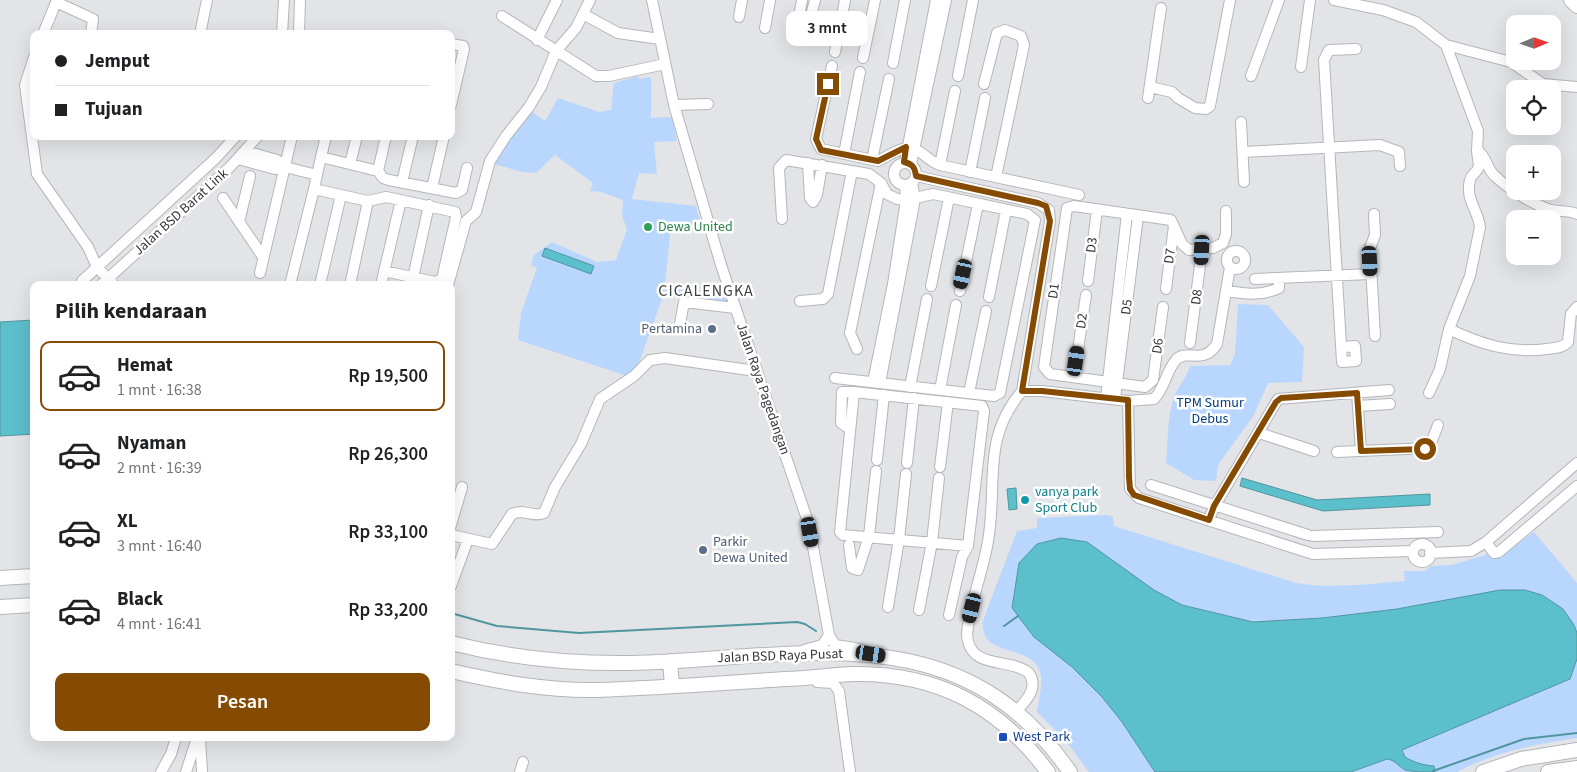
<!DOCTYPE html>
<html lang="id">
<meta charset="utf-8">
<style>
body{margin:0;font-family:"Source Sans 3",sans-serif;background:#f2f2f2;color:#202124;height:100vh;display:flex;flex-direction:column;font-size:19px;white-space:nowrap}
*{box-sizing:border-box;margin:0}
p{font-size:16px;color:#757577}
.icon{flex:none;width:28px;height:28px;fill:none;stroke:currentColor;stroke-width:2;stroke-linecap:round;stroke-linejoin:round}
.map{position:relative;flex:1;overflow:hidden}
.side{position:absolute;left:30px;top:281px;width:425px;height:460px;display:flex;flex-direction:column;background:#fff;border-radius:10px;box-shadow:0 5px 20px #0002}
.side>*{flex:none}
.top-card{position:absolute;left:30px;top:30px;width:425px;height:110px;border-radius:10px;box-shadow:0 5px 20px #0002;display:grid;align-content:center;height:110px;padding:0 25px;background:#fff}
.needle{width:32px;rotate:88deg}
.buttons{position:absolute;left:1506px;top:15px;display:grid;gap:10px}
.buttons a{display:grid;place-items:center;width:55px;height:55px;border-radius:10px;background:#fff;box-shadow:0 5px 20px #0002;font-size:25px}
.end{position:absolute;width:22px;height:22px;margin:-11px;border:6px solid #864b02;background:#fff;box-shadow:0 0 0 2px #fff}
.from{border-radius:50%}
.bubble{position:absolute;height:35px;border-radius:10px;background:#fff;box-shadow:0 5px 20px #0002;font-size:16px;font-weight:600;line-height:35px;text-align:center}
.car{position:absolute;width:15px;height:30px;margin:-15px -8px;border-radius:6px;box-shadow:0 0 4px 1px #0007;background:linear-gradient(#222 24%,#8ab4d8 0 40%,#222 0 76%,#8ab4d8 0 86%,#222 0)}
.top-card b{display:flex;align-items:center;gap:18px;height:48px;font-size:19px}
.top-card b+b{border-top:1px solid #e0e0e0}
.top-card i{width:12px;height:12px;background:#202124}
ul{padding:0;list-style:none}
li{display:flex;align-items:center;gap:15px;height:70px;margin:0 10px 8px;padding:0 15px;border:2px solid transparent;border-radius:10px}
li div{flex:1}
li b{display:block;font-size:19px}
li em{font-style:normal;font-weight:600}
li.selected{border-color:#864b02}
li>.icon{width:45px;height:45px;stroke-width:1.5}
h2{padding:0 25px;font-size:22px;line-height:60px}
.cta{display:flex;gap:10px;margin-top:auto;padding:10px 25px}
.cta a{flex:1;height:58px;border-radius:10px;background:#864b02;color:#fff;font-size:20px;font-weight:600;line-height:58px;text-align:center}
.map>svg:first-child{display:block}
.green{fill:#b9d7fe}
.water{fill:#5cbfcc;stroke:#50969f}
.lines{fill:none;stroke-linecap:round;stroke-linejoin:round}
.stream{stroke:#50969f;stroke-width:2}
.minor-casing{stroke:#b5b6b9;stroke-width:12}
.major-casing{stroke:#b5b6b9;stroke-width:16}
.minor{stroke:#fff;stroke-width:10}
.major{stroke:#fff;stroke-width:14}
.route{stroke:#864b02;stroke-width:6}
.leisure-dot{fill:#2e9e5b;stroke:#fff;stroke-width:2}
.service-dot{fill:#5c6f8a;stroke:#fff;stroke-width:2}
.culture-dot{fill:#0f9aa8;stroke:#fff;stroke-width:2}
.transit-dot{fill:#1a4fb4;stroke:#fff;stroke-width:2}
.labels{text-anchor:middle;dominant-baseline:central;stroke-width:5;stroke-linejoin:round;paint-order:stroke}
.street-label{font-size:14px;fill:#353637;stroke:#fff}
.leisure-label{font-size:14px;fill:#27864d;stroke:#fff;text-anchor:start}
.service-label{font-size:14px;fill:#4e5e75;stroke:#fff;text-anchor:end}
.park-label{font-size:14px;fill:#003c7d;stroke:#fff}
.culture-label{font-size:14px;fill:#0d838f;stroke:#fff;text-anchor:start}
.transit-label{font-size:14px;fill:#164399;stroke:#fff;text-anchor:start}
.quarter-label{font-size:16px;letter-spacing:1px;fill:#3f4143;stroke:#fff}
</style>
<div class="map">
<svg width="1577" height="772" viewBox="0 0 1577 772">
<rect width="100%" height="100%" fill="#e2e4e7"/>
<path class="green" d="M638 76 639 79 651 77V118L672 117 677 141 654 142 657 174 639 173 632 199 696 206 702 230 671 225 665 285 711 296 727 295 729 305 663 296 636 371 630 377 518 340 521 313 537 268 531 265 534 255 552 242 597 262 616 260 627 229 622 216 623 200 601 192 590 191 593 183 555 155 536 173 522 172 494 164 510 136 531 111 545 121 558 98 599 112 611 110 614 83Z
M1238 304 1268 305 1304 347 1302 382 1268 383 1254 415 1218 465 1216 481 1194 480 1166 463C1168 444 1167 419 1173 400 1177 387 1186 379 1190 366L1230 365 1235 354Z
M1108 515 1113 517 1114 526 1296 583C1332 589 1368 584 1405 581L1404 571H1425L1431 566 1452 565 1488 554 1498 558 1534 532 1577 583V738C1536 744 1494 752 1457 772H1089L1066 741 1037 712C1039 698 1044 682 1039 669 1031 650 998 653 986 638 984 634 983 627 982 623L1017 531 1037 528V518Z"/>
<path class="water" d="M545 248 594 266 591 274 542 256Z
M34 320V434L0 436V322Z
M1242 478 1317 500 1430 494V505L1323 511 1240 486Z
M1016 488 1017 509 1009 510 1007 489Z
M1061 538 1087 542 1154 590 1182 605 1253 622 1322 618 1397 609 1500 590H1525L1542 595 1563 609 1574 625 1577 633V659L1570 679 1402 750 1405 757C1415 763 1423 765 1434 766L1435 772C1426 772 1413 772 1405 770 1398 766 1395 760 1387 759L1351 772H1155L1122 722 1102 697 1072 667 1034 637 1012 608 1019 563 1037 544Z"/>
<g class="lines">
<path class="stream" d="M451 613 497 626 579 633 797 622 805 624 816 631
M1004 626 1018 616
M1433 771 1524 739 1577 733"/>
<defs>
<path id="minor" d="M652 0 674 105 721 265 809 525 829 635 835 645 855 648 868 652
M802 0 797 27 807 31 815 0
M1334 0 1383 10 1416 22 1446 45 1511 62 1543 84 1577 87
M56 2 93 19 91 34
M583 14 618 33 660 39
M502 16 596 76H609L665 64
M739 17 742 0
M765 28 770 0
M43 34 57 0
M200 34 207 0
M282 34 284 0
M299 34 300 0
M537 40 557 0
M451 44 463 46 464 49 451 105
M835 52 845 0
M34 57 25 85 37 174 88 247 97 267 114 285
M863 58 875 0
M893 63 905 0
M832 66 816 139 821 149 878 161C894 153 906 141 923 154 929 159 932 162 940 165L1079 195
M1301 67 1310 0
M958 76 973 0
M1251 76 1279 0
M984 84 997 33 1005 30 1021 36 1024 45 996 177
M1150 87 1172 92 1178 98 1195 108 1206 109 1210 106 1230 0
M1148 98 1161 8
M674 105 708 104
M1241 122 1244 182
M245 151 277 160 285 167
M1478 151C1487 157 1487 170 1495 176 1507 188 1534 205 1551 210 1560 212 1567 210 1577 214
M1243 152 1380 145 1399 152 1400 166
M844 154 860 72
M321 157 326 136
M238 159 275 169 285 167 317 175 321 157 378 171 383 178 389 180 456 193 462 190 467 168
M872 160 889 79
M905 162 936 0
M894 174a11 11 0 1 1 22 0a11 11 0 1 1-22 0Z
M808 163 810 198 813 202 817 195 822 165
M350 164 357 136
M911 164 946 0
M940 165 955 91
M378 171 386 136
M970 172 985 98
M317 175 314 189 368 201 386 197 455 212 456 217 442 279 435 282 384 271
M916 176 1038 203 1049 210 1050 221 1022 391
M402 182 413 136
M432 188 444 136
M223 198 263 257
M1374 214 1375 235 1370 248 1375 336
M782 219 779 168 786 160 869 174 881 183 887 194 897 199 906 200 933 194 1027 214 1035 220 1000 393 994 396 835 378
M239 222 250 176
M1227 260a9 9 0 1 1 18 0a9 9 0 1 1-18 0Z
M260 273 292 136
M413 278 429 205
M1255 279 1371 274
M1088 281 1097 210
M87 285 82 281 216 158 236 136
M101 285 229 168 258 136
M290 285 314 189
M320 285 341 195
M350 285 368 201
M381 285 401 200
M448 285 466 221 476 212 490 161 506 136 529 107 541 87 556 51 576 28 590 0
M931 286 949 198
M1166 289 1174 226
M960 291 978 204
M1227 291C1246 294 1262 296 1279 288V278
M989 297 1006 210
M800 301 823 299 828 294 852 171
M1163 307 1153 380 1145 387 1050 374 1044 367 1067 208 1074 206 1171 220 1182 244 1189 250 1213 248 1223 243 1226 234V211
M679 329 684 302 735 308
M1449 329C1480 344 1511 354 1547 349 1554 348 1563 348 1568 342L1571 314 1577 307
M1190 343 1202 250
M1341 347 1355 346 1356 361 1342 362 1324 60 1329 50 1356 49
M857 349 850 333 881 183
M1074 377 1086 295
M873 382 893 284 906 200 905 185
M880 383 915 199 912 183
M910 387 927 299
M940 390 956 305
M854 392 982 406 984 411 968 546 843 535 840 532Z
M969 393 986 311
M1357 393 1361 451
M1429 393 1440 369 1449 329 1470 276 1480 227C1478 210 1465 199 1470 180 1471 175 1477 172 1479 167L1477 151 1478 131 1446 45
M1106 398 1127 214
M1115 399 1138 216
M1128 401 1130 489 1139 498 1313 554 1413 551
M1358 406 1390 404
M850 429 841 423 842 392H854
M1259 433 1314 451
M1337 452 1429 448 1438 425
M877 460 884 395
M907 463 914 398
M1577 463 1486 542 1494 553 1499 552 1577 486
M940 467 948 402
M1151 485 1308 535
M1209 520 1214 507 1278 399 1389 390
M451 525 462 487
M451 535 492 544 512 514C523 508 534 518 544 513L555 487 581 444 600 399 634 376 650 360 665 358 756 371
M1313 536 1438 532
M1413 553a9 9 0 1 1 18 0a9 9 0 1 1-18 0Z
M849 545 852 568 858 570 869 536 876 471
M1430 553 1471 551 1486 542
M451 586 468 539
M888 607 899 539 906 474
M919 610 932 542 939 478
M949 615 962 557 968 546
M804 650 822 645 829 635
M817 682 833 683 839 691 850 772
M1016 712C1026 700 1039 689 1029 673 1010 657 969 671 967 634 970 602 983 572 988 541 998 484 981 439 1022 391H1042L1128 401 1154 399C1165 388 1166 371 1176 360 1186 348 1203 366 1217 344L1230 267
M200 738 202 771
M161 772 171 754 176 738
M186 772 197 738
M520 772 523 762"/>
<path id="major" d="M1571 0 1577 6
M0 578 34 576
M0 607 34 605
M451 643C511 658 570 664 631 663 798 659 958 610 1070 772
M670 661 672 686
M451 671C499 682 548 691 597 690 660 688 723 683 786 679 809 678 832 675 854 674 937 673 999 706 1048 772
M1483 772 1521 759 1577 750
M1548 772 1577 768"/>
</defs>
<use href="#minor" class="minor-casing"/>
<use href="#major" class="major-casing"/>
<use href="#minor" class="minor"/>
<use href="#major" class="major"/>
</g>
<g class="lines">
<path class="route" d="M828 84 816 139 821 150 878 161 906 147 904 162C913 164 915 168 916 176L1038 203 1046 206 1050 221 1022 391H1042L1128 400 1129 477 1130 489 1134 495 1209 520 1214 506 1276 402 1281 398 1357 393 1361 451 1425 449"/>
</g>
<circle class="leisure-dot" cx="648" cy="227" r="5"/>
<g class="service-dot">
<circle cx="712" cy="329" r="5"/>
<circle cx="703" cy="550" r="5"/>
</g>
<circle class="culture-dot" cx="1025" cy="500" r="5"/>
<rect class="transit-dot" x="998" y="732" width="10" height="10" rx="2.5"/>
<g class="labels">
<g class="street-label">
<text transform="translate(181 212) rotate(-42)">Jalan BSD Barat Link</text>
<text transform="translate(1092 245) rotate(-83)">D3</text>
<text transform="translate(1170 256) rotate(-83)">D7</text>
<text transform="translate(1054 291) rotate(-82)">D1</text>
<text transform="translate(1197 297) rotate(-83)">D8</text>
<text transform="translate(1127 307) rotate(-83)">D5</text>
<text transform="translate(1082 321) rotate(-82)">D2</text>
<text transform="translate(1158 346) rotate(-82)">D6</text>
<text transform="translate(763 389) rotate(71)">Jalan Raya Pagedangan</text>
<text transform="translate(780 656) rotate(-2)">Jalan BSD Raya Pusat</text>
</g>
<g class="leisure-label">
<text x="658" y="227">Dewa United</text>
</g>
<g class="service-label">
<text x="702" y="329">Pertamina</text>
<text x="713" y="542" text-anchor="start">Parkir<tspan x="713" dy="16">Dewa United</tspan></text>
</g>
<g class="park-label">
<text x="1210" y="403">TPM Sumur<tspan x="1210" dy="16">Debus</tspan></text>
</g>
<g class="culture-label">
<text x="1035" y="492">vanya park<tspan x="1035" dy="16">Sport Club</tspan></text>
</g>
<g class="transit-label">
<text x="1013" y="737">West Park</text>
</g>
<g class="quarter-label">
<text x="706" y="291">CICALENGKA</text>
</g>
</g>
</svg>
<div class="buttons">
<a><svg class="needle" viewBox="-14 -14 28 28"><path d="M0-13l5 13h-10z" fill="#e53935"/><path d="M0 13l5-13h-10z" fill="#757577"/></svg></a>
<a><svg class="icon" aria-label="locate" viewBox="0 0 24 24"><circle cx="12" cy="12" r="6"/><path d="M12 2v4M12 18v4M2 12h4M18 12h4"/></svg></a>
<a>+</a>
<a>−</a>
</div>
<i class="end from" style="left:1425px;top:449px"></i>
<i class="end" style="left:828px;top:84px"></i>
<div class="bubble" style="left:786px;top:11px;width:82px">3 mnt</div>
<i class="car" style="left:1202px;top:250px;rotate:183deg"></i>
<i class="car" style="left:1370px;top:261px;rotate:177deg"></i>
<i class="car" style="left:963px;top:274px;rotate:192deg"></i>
<i class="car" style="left:1076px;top:361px;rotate:8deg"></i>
<i class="car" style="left:810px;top:532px;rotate:170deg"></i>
<i class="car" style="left:972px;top:608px;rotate:194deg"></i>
<i class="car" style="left:871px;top:654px;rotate:99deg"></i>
<div class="top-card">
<b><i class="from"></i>Jemput</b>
<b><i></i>Tujuan</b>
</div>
<section class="side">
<h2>Pilih kendaraan</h2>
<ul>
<li class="selected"><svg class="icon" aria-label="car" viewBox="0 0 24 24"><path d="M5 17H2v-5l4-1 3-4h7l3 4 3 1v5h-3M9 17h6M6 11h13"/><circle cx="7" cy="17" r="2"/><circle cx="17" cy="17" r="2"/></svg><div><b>Hemat</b><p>1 mnt · 16:38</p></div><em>Rp 19,500</em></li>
<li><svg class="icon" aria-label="car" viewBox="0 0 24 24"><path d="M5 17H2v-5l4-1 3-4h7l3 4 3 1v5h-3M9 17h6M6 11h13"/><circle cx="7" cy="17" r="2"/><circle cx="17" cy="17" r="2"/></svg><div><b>Nyaman</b><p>2 mnt · 16:39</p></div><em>Rp 26,300</em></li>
<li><svg class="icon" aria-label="car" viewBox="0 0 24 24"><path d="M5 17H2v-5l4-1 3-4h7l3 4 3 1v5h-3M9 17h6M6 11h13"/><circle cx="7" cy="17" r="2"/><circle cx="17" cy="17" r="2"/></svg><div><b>XL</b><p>3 mnt · 16:40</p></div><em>Rp 33,100</em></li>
<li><svg class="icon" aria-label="car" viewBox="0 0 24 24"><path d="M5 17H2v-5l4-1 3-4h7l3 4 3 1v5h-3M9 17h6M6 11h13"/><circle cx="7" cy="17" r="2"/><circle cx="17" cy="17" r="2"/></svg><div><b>Black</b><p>4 mnt · 16:41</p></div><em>Rp 33,200</em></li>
</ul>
<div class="cta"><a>Pesan</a></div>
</section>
</div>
